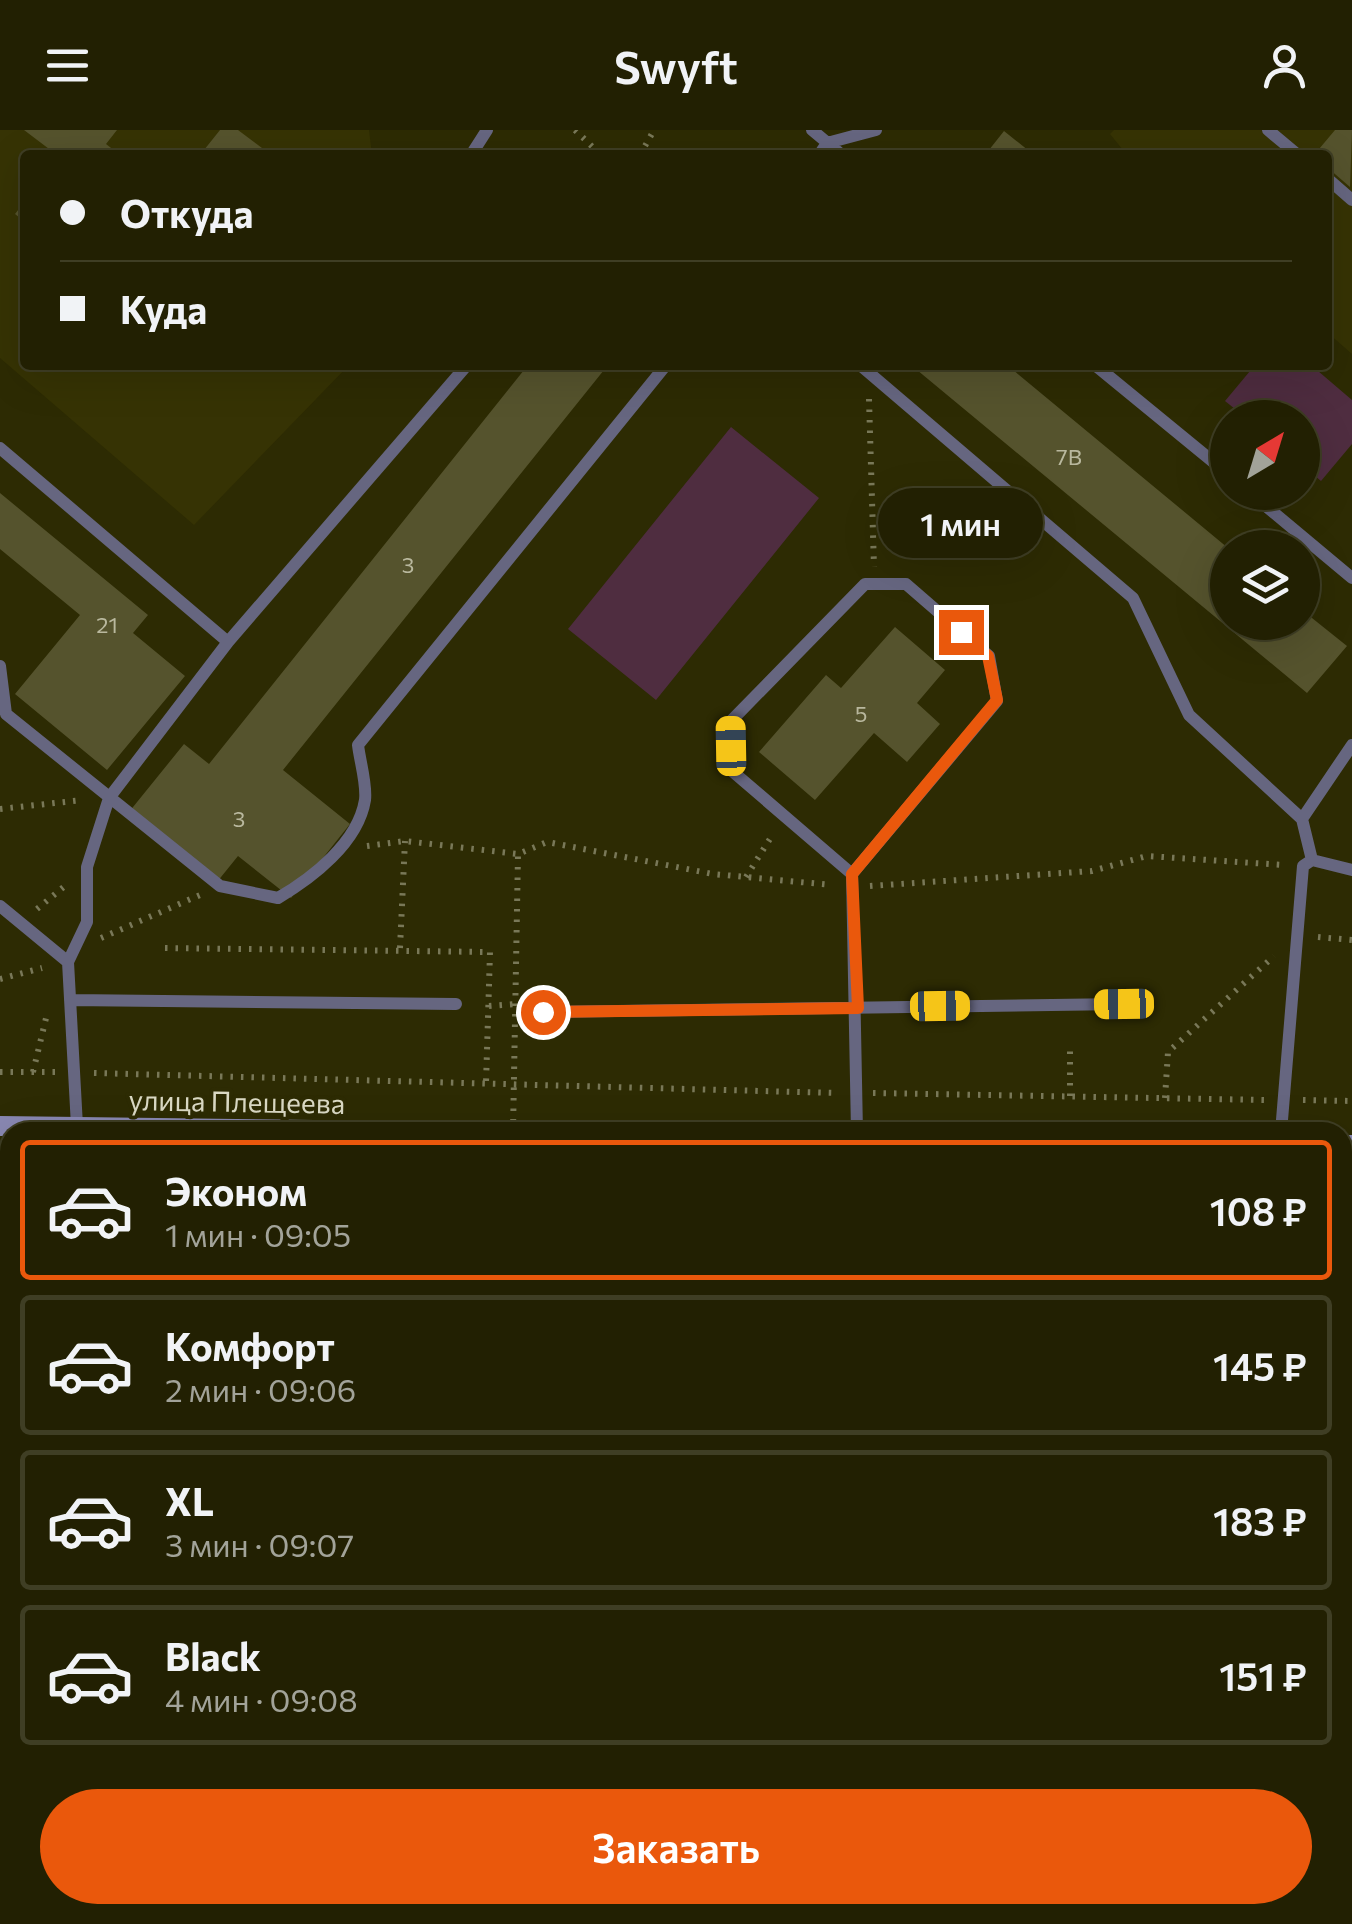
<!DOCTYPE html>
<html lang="ru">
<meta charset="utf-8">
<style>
body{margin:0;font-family:Commissioner,sans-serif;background:#2a280c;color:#f1f3f6;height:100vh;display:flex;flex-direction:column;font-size:38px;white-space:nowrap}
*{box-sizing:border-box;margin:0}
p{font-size:32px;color:#a2a399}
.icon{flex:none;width:55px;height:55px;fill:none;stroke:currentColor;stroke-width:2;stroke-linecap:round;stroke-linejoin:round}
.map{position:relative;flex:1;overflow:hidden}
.side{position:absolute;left:0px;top:992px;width:1352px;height:802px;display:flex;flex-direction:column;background:#222002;border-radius:30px 30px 0 0;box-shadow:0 10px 40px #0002,0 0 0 2px #3f3e24}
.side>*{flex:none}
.top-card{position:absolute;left:20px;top:20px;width:1312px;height:220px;border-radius:10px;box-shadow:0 10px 40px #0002,0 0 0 2px #3f3e24;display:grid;align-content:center;height:220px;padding:0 40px;background:#222002}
.needle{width:65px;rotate:38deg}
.fabs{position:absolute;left:1210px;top:270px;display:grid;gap:20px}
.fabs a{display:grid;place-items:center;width:110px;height:110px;border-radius:50%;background:#222002;box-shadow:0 10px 40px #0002,0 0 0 2px #3f3e24;font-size:50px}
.end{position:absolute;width:45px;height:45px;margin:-22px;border:12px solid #ea580c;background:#fff;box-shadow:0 0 0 5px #fff}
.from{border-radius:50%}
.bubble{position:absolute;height:70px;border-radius:35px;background:#222002;box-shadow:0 10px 40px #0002,0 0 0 2px #3f3e24;font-size:32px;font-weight:600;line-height:70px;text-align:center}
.car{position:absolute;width:30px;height:60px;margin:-30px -15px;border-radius:12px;box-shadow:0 0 8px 2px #0007;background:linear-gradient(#f5c518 24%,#345 0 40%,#f5c518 0 76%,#345 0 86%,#f5c518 0)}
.top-card b{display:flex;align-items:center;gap:35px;height:95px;font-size:38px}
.top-card b+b{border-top:2px solid #3f3e24}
.top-card i{width:25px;height:25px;background:#f1f3f6}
ul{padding:18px 0 0;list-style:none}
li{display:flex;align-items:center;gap:30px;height:140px;margin:0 20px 15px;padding:0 20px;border:5px solid #3f3e24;border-radius:10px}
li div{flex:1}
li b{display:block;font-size:38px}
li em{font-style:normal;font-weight:600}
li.active{border-color:#ea580c}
li>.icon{width:90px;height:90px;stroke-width:1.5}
.action{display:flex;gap:20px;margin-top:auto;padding:20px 40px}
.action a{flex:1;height:115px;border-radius:60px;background:#ea580c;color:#fff;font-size:40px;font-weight:600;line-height:115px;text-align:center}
header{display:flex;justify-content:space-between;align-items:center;height:130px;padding:0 40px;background:#222002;font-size:45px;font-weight:600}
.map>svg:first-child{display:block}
.built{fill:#363304}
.green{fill:#4f2d40}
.building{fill:#55532d}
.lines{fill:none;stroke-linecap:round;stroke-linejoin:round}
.path{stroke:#797858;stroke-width:6;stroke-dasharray:2.5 8;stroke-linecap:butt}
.lane{stroke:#666680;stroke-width:12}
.secondary{stroke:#8988b2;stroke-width:20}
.route{stroke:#ea580c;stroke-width:12}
.labels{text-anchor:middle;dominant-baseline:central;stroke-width:8;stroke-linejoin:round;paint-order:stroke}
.number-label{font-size:22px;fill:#b9b89e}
.street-label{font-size:28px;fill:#dad9c4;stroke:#2d2b03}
</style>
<header><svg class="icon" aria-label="menu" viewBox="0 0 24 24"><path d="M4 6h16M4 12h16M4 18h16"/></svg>Swyft<svg class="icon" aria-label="person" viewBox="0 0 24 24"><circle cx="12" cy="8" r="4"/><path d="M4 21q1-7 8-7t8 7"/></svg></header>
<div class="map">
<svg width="1352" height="1794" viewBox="0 0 1352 1794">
<rect width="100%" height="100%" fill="#2d2b03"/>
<path class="built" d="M0 0H369L372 25H25V235H349L194 395 0 228Z
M1114 0H1352V224L1328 203V25H1127L1110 4Z
M0 1375H10V1785H589V1794H0Z"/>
<path class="green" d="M1255 235H1311L1352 270V314L1321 351 1303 336 1302 288 1245 287 1225 271Z
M731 297 819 368 656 570 568 499Z"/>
<path class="building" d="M24 0H117L106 14 120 25H57Z
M220 0H238L262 18 257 25H200Z
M1335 0H1352L1350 57 1328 38V25H1314Z
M1004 1 1034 25H985Z
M25 71V92L15 84Z
M528 235H608L283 640 350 694 291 768 238 726 217 752 129 682 184 614 209 634Z
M911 235H1007L1228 418V492H1302V480L1347 516 1307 563Z
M0 363 148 485 133 503 185 546 107 640 15 564 80 485 0 419Z
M895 497 945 540 917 573 940 594 907 632 874 603 815 670 759 622 826 545 841 558Z
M0 1184H10V1242H0Z
M1349 1468 1352 1793 702 1794V1785H1342Z
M10 1487V1547L0 1558V1497Z
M0 1582 10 1592V1646L0 1637Z
M10 1691V1744L0 1735V1702Z"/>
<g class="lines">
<path class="path" d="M575 0 601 25
M640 25 654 0
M869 269 874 437
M0 679 83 670
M367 716 405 711 518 724 547 712 713 744 832 755
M746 747 773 704
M870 756 1092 741 1147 726 1284 735
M37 779 66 755
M1318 807 1352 810
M101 808 200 765
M165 818 490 822 486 953
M400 818 405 711
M0 849 42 838
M489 876 515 874
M0 942H56
M33 942 47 884
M94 943 836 963
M873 963 1266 970
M1070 966V921
M1165 968 1168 922 1274 826
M1303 970 1352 971
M513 1002 518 724"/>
<path class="lane" d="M812 0 842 25
M1268 0 1298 25
M471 25 487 0
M819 25 827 13 876 0
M1328 49 1352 70
M860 235 1133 468 1189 585 1302 689 1312 730 1303 736 1281 1002
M1095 235 1228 344
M0 318 228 512
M1249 362 1352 448
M0 536 6 584 220 756 278 768C312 748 358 713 365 670 367 654 360 632 358 615L666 235
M1302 689 1352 615
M1312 730 1352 740
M852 744 732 641 731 591 865 454H906L989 526 997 571 852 744 857 1002
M0 776 68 832
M70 870 456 874
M543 882 1123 874
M77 996 68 832 87 792V737L109 668 228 512 467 235
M1342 1133H1352
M0 1161 10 1162
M0 1291H10
M653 1794 654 1785"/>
<path class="secondary" d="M0 996 474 1002
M1342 1015H1352"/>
</g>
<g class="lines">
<path class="route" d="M543 882 858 878 852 744 997 570 988 526 961 502"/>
</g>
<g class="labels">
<g class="number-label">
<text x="1069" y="326">7В</text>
<text x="408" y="434">3</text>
<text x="107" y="494">21</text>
<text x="861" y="583">5</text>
<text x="239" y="688">3</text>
</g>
<g class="street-label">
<text transform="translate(237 971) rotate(1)">улица Плещеева</text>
</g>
</g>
</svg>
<div class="fabs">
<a><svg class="needle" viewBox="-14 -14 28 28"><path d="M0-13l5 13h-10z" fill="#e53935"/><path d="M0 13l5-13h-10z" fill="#a2a399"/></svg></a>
<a><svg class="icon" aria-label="layers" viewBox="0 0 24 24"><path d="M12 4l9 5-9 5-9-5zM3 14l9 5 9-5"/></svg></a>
</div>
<i class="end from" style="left:543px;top:882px"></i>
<i class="end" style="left:961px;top:502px"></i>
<div class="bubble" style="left:878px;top:358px;width:165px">1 мин</div>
<i class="car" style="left:731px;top:616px;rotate:359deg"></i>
<i class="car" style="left:1124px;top:874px;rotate:269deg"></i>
<i class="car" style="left:940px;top:876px;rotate:89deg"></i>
<div class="top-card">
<b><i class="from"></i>Откуда</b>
<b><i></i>Куда</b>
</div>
<section class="side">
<ul>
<li class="active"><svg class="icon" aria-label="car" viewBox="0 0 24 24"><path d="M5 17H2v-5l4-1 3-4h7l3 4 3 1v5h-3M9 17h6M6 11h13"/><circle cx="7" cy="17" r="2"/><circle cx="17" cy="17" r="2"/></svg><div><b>Эконом</b><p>1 мин · 09:05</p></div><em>108 ₽</em></li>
<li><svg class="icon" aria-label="car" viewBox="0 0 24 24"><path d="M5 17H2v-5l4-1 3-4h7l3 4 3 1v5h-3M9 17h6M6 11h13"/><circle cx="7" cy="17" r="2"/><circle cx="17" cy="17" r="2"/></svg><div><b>Комфорт</b><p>2 мин · 09:06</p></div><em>145 ₽</em></li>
<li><svg class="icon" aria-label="car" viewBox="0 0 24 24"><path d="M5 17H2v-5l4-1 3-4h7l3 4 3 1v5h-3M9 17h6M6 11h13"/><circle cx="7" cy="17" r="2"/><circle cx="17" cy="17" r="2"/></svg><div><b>XL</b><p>3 мин · 09:07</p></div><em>183 ₽</em></li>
<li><svg class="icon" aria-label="car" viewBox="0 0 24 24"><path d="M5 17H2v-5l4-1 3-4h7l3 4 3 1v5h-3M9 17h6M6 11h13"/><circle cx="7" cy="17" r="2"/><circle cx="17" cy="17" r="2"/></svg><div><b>Black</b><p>4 мин · 09:08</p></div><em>151 ₽</em></li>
</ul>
<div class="action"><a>Заказать</a></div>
</section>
</div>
